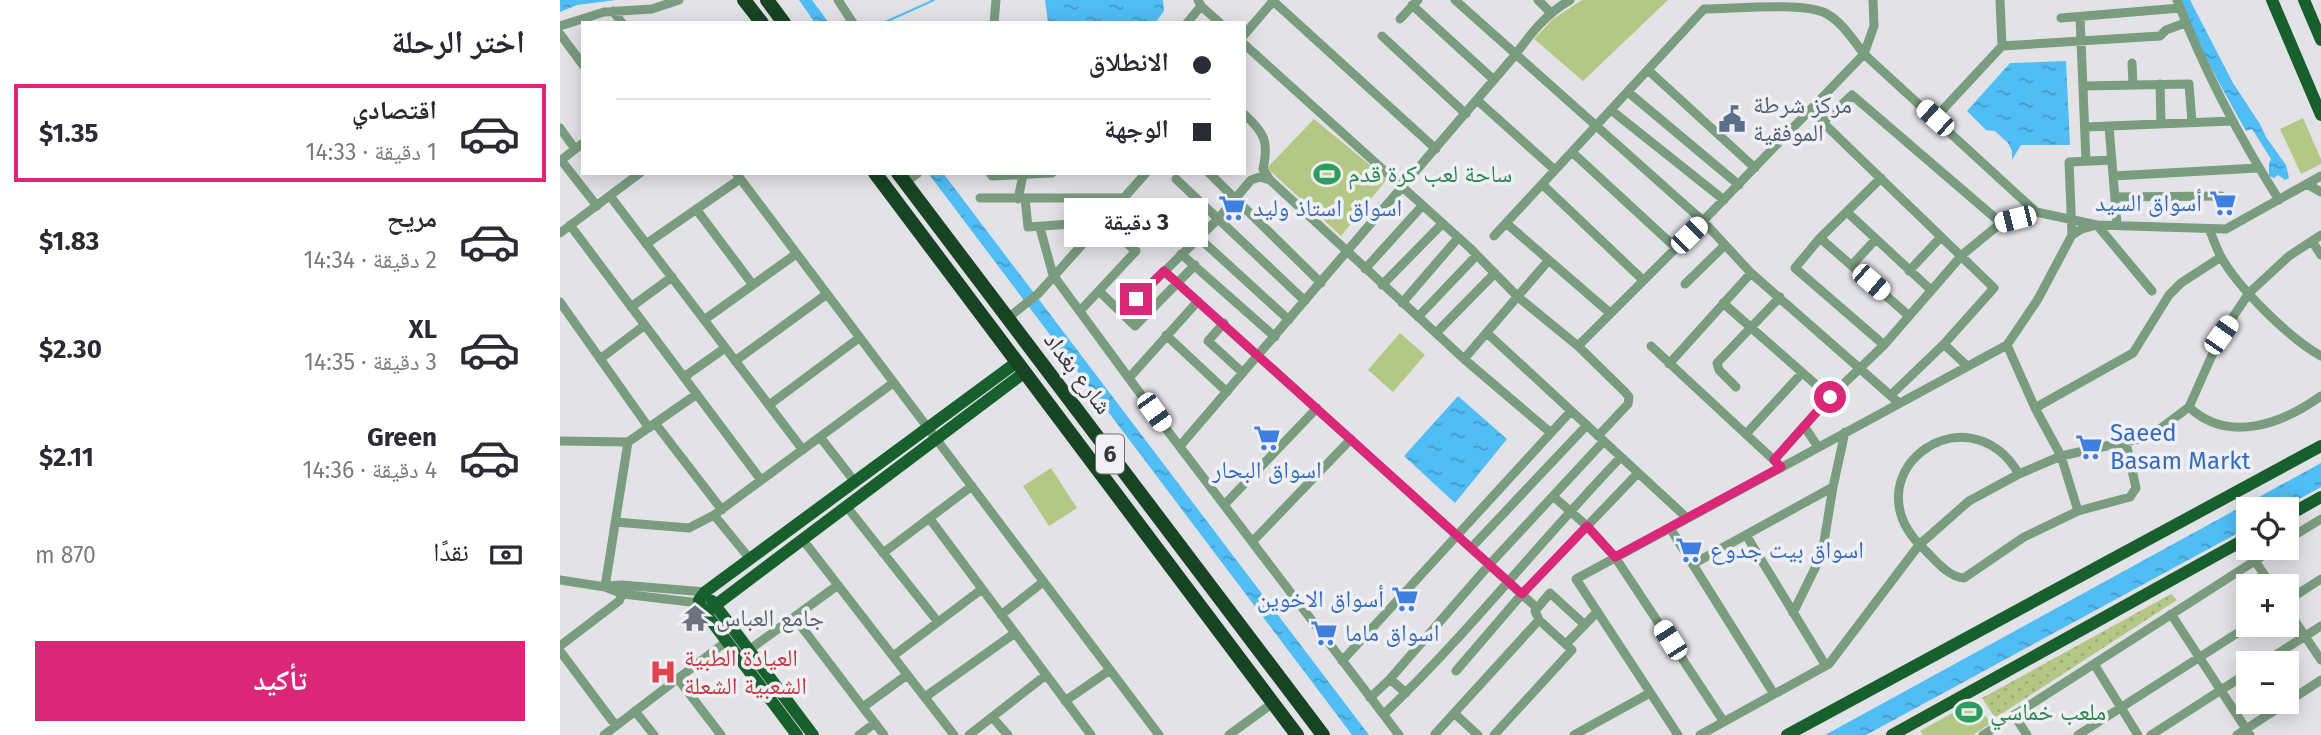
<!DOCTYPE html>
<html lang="ar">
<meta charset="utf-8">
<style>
body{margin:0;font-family:"Fira Sans","Noto Naskh Arabic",sans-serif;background:#f7f7f7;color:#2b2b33;direction:rtl;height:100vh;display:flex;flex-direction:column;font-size:26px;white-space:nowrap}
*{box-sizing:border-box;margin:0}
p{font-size:23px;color:#7c7c81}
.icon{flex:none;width:38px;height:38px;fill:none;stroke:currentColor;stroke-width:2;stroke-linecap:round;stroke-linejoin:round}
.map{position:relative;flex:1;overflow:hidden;direction:ltr}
.drawer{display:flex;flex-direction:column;background:#fff;width:560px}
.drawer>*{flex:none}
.banner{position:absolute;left:21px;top:21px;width:665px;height:154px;border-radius:0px;box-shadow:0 4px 18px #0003;direction:rtl;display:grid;align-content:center;height:154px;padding:0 35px;background:#fff}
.fabs{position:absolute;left:1676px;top:497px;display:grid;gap:14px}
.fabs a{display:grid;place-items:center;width:63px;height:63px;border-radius:0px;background:#fff;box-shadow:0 4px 18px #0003;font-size:35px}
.end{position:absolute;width:32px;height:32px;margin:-16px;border:9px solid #db2777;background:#fff;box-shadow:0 0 0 4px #fff}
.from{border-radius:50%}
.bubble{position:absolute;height:49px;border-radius:0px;background:#fff;box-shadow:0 4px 18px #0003;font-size:23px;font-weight:700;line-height:49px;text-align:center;direction:rtl}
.car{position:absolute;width:21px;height:42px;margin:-21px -10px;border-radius:9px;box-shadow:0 0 5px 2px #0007;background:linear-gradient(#fff 24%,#345 0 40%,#fff 0 76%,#345 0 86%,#fff 0)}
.banner b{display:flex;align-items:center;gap:24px;height:66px;font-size:26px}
.banner b+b{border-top:2px solid #e1e1e2}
.banner i{width:18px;height:18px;background:#2b2b33}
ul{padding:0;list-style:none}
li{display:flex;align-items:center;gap:21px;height:98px;margin:0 14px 10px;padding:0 21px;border:4px solid transparent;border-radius:0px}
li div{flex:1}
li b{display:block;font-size:26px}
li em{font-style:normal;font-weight:700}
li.active{border-color:#db2777}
li>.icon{width:63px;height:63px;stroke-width:1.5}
h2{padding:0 35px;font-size:32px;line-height:84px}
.pay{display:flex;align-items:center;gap:18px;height:77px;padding:0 35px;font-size:26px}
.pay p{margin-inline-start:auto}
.button{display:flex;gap:14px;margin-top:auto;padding:14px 35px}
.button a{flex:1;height:80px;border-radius:0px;background:#db2777;color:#fff;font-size:28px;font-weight:700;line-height:80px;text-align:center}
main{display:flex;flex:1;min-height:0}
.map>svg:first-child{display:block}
.grass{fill:url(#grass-dots)}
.pitch{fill:#b4c886}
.water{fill:url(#water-ripples)}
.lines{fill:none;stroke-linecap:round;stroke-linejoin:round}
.stream{stroke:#51bdf5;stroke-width:2}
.minor{stroke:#7a9c7f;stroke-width:9}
.major{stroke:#17602d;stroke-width:12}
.highway{stroke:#174422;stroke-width:14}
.route{stroke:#db2777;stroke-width:9}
.labels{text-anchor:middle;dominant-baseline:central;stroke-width:7;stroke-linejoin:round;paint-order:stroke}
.shield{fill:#f0f0f4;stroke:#6e6e70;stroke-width:2}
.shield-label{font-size:23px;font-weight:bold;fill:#373638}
.service-label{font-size:24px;fill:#4e5e75;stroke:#f0f0f4;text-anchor:start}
.leisure-label{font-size:24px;fill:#27864d;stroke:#f0f0f4;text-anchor:start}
.shop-label{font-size:24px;fill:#366cbe;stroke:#f0f0f4;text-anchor:start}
.street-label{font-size:24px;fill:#373638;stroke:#f0f0f4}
.worship-label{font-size:24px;fill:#5b616d;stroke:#f0f0f4;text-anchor:start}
.health-label{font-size:24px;fill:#be3a42;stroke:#f0f0f4;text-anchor:start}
</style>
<main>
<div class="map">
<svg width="1761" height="735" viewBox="0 0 1761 735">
<defs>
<pattern id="grass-dots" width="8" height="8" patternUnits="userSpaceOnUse" patternTransform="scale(1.75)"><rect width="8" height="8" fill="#b4c886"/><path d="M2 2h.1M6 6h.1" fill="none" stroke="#9bac74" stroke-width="1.8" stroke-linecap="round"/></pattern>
<pattern id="water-ripples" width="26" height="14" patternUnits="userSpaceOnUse" patternTransform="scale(1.75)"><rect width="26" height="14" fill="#51bdf5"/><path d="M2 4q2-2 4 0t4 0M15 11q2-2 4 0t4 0" fill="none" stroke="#449ac7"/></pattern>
</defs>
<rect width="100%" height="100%" fill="#e3e3e7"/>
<path class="grass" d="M1611 594 1617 600 1435 718 1422 698Z"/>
<path class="pitch" d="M1022 0H1108L1023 81 974 39 993 19Z
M1743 118 1761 159V164L1741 174 1720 129Z
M754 119 827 179 781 236 707 168Z
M840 333 865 355 833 392 808 370Z
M491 468 517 508 489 526 463 486Z
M1414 701 1431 723 1413 735H1363L1360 731Z"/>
<path class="water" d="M0 0H56L17 5 0 12Z
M239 0H252L269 23H255Z
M485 0H603L604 11 595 23H488Z
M1621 0H1630L1673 83 1700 124 1706 137 1726 165 1729 178 1725 180 1718 175 1714 178 1709 176V163L1711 159 1692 129 1686 131C1662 88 1637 46 1621 0Z
M1506 61 1510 145H1461L1452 160V151L1448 143 1435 131 1426 130 1407 111 1450 63Z
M368 173H383L809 735H792Z
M898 396 947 439 895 503 844 456Z
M1761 463V487L1721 509H1689V527L1306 735H1265Z"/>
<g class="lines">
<path class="stream" d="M323 23 374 0"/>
<path class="minor" d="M278 0 293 23
M638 0 641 6 660 23
M712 0 876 149
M895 0 1143 221 1191 273 1339 403
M978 0 990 12
M1440 0 1442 46
M1617 0C1644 70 1679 137 1719 200
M852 5 934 80
M53 11 62 23
M1520 17 1526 161
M1501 18 1620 8
M840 19 858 0
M434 23 436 0
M627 23 641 6
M0 26 44 12 92 9 119 0
M0 34 23 65
M684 35 714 0
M822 36 906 114
M684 44 910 248 958 297 1018 346 1065 392 1069 397 1068 404 1038 436
M1572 63 1573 85
M1088 70 1195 168
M1600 84 1601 124
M1523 86 1629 84 1632 122
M1068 92 1179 185
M917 100 995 170
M1051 110 1164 200
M1251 111 1434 288 1384 344 1331 395
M684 114C705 133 709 142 703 169L710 180 904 359 991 433
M1375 118 1442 46 1600 36 1606 30 1625 23
M1263 122 1292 95 1441 223
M1549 126 1557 224
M1525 127 1672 121
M0 128 15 149
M1012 152 1116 248
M1 160 37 206
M0 161 23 143
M176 173 599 735
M430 173 432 176 492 173
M649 173 761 283
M1553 176 1698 168
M1321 178 1260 238 1235 268 1324 345
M616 179 745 301
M345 183 358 173
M982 184 1083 280
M1747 184 1761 192
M50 196 243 450
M1555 197 1661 196
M420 198H562
M458 199 463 175
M465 199 468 227 541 222 576 251 520 311
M136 209 193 285
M1287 212 1371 290
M946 223 1050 313
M10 225 201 480
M1537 225 1592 291
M480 228 493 275 607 430 839 735
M1649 229C1653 238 1656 247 1660 255 1677 287 1729 338 1761 356
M0 233 80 173
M1512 235 1509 162 1552 160
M934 236 1144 9C1172 9 1240 2 1263 12 1280 19 1293 40 1304 54L1476 212 1537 225 1666 229 1761 176
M638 237 729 320
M1260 238 1348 315
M1752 241 1761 255
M86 244 180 179
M621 254 715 337
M1292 265 1316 239
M805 269 862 206
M604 271 977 608
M1349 271 1381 237
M1125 284 1164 246
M822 285 882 224
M539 291 575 326 635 265
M0 302 89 428
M842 303 898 238
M1163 303 1270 397
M71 307 112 277
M562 313 658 219 691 180 700 177 710 180
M858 317 917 255
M448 318 478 294 586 173
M144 320 236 254
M664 323 648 341 683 373
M876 333 935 273
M927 333 1127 518
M606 335 667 392
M1384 344 1407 366
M1447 345 1475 408 1501 456 1518 511
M1018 346 1143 221 1304 54 1314 26 1313 0
M1091 346 1218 464
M40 359 85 325
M904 359 988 261
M175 361 267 294
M1109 364 1191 273
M124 377 165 348
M569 378 638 301
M1176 387 1159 370 1157 363 1220 297
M209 405 299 338
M1629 407C1668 444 1722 424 1761 396
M1475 408 1573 353 1609 295 1621 283 1661 257
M95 423 162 510
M1244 426 1258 447
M1186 434 1242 373
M260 437 295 482
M0 441 68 442 137 394
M620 446 956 54C972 32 986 14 1010 0
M1214 460 1270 397 1324 345 1402 255 1441 223 1476 212
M1459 474C1406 385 1284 477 1366 551 1377 562 1389 577 1404 578L1464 537 1518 511 1570 497 1576 488 1566 443
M993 496 1027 526 1055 557 1164 722
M665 504 757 408
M287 507 378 622
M154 515 190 559
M370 519 531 735
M55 522 129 528 154 515 333 383
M1110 528 1214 694
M1186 535 1266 666
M243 540 394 735
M1727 540 1761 519
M693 541 791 439
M911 548 1027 425
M323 553 412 486
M1695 561 1712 586
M1133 564 1273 487
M0 580 45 587 63 594 139 603
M47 586 62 585 145 592
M45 587 68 442
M1727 601 1761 579
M1727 609 1761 660
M1233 613 1262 554 1273 487 1285 432
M1611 614 1690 735
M441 615 483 582
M234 617 324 735
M1006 644 1037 612
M0 646 59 601 64 591
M189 650 278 585
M0 651 56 726
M333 656 422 589
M782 661 1011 411
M1703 663 1761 626
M1534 664 1578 735
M896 671 962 594 1078 473
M118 679 161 735
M830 679 846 693
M365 697 455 633
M810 698 830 679 929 565 1044 441
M505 701 550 670
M303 707 347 675
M75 711 94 735
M894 713 918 735
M824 714C908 634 980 541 1061 457
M1454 715 1467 735
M432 717 448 735
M875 734 979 620
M44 735 167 641
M299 735 315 723
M409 735 486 675
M669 735 713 703
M934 735 1012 650 979 620 975 611 990 593 1025 625
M1014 735 1090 693
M1118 735 1016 579 1447 345 1478 299 1512 235 1522 229 1533 226
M1140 735 1269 664 1359 545 1409 501 1459 474 1501 456 1578 439 1601 428 1629 407 1661 335 1689 293 1729 256 1761 235
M1423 735 1715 548
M1518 735 1690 625
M1591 735 1689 672
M1677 735 1761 680"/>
<path class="major" d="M1712 0 1761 115
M1744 0 1761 40
M1727 516 1761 497
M152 601 253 735
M145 613 465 372
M237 735 141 607 139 600 145 592 457 362
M1227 735 1761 446
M1332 735 1689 537"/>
<path class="highway" d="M184 0 202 23
M207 0 224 23
M315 173 737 735
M338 173 763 735"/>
</g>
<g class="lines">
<path class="route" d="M576 299 604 271 962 594 1027 526 1055 557 1221 467 1214 460 1270 397"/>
</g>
<defs>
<symbol id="civic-bare" viewBox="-9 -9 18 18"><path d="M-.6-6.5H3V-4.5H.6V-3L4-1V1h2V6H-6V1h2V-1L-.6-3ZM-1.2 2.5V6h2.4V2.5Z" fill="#5c6f8a" stroke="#f0f0f4" stroke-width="2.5" paint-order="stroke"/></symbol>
<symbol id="stadium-bare" viewBox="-9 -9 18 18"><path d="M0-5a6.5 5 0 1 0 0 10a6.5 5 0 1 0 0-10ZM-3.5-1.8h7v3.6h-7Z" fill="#2e9e5b" stroke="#f0f0f4" stroke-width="2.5" paint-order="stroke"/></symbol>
<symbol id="supermarket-bare" viewBox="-9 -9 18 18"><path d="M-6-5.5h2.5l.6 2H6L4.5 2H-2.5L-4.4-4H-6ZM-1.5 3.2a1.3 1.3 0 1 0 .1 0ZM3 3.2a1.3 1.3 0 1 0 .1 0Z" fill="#3f7fe0" stroke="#f0f0f4" stroke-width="2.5" paint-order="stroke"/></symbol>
<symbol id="temple-bare" viewBox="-9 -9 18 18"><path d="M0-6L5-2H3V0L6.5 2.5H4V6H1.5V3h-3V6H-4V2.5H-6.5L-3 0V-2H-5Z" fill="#6b7280" stroke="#f0f0f4" stroke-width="2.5" paint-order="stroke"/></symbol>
<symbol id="hospital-bare" viewBox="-9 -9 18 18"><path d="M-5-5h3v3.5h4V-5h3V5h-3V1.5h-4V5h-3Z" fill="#e0444e" stroke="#f0f0f4" stroke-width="2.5" paint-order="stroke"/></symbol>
</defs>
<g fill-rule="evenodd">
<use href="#civic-bare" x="1153" y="100" width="38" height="38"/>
<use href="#stadium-bare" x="748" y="155" width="38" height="38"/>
<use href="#supermarket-bare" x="1644" y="184" width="38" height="38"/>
<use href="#supermarket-bare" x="653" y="189" width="38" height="38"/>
<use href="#supermarket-bare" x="688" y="419" width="38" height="38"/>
<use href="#supermarket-bare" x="1510" y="428" width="38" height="38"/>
<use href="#supermarket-bare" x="1110" y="531" width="38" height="38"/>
<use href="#supermarket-bare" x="826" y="580" width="38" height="38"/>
<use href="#temple-bare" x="116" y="599" width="38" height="38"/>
<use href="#supermarket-bare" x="745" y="614" width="38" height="38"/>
<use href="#hospital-bare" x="84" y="653" width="38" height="38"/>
<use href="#stadium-bare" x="1390" y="693" width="38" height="38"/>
</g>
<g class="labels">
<rect class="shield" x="536" y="434.5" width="28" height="39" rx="5"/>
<g class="shield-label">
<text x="550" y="454">6</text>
</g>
<g class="service-label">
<text x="1193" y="105">مركز شرطة<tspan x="1193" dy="28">الموفقية</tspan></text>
</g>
<g class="leisure-label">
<text x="788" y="174">ساحة لعب كرة قدم</text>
<text x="1430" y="712">ملعب خماسي</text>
</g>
<g class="shop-label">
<text x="1642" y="203" text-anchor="end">أسواق السيد</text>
<text x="693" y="208">اسواق استاذ وليد</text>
<text x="1550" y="433">Saeed<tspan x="1550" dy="28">Basam Markt</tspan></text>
<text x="707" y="470" text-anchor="middle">اسواق البحار</text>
<text x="1150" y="550">اسواق بيت جدوع</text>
<text x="824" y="599" text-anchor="end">أسواق الاخوين</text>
<text x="785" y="633">اسواق ماما</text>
</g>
<g class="street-label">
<text transform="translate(518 373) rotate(53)">شارع بغداد</text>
</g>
<g class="worship-label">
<text x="156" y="618">جامع العباس</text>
</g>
<g class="health-label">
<text x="124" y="658">العيادة الطبية<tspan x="124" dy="28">الشعبية الشعلة</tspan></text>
</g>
</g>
</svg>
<div class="fabs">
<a><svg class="icon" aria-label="locate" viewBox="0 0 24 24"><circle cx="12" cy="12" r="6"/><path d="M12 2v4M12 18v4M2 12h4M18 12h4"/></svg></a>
<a>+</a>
<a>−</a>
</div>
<i class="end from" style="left:1270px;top:397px"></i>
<i class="end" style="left:576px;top:299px"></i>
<div class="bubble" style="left:504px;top:198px;width:144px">3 دقيقة</div>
<i class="car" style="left:1375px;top:118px;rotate:312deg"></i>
<i class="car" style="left:1455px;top:219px;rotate:256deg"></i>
<i class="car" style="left:1129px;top:235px;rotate:45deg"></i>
<i class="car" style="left:1311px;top:282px;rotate:131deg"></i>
<i class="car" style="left:1661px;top:335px;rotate:35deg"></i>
<i class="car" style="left:594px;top:412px;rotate:144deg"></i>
<i class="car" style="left:1110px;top:640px;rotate:327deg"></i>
<div class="banner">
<b><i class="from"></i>الانطلاق</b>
<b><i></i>الوجهة</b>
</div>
</div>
<section class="drawer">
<h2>اختر الرحلة</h2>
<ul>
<li class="active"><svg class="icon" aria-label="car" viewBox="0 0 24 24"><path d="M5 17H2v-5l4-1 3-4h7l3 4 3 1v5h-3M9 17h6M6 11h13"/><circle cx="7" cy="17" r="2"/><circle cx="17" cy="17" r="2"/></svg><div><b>اقتصادي</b><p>1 دقيقة · 14:33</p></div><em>$1.35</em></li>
<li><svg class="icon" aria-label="car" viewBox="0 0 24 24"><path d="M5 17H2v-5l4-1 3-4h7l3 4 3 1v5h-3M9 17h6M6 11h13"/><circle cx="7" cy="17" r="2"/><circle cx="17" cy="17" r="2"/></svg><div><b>مريح</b><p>2 دقيقة · 14:34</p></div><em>$1.83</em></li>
<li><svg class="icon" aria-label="car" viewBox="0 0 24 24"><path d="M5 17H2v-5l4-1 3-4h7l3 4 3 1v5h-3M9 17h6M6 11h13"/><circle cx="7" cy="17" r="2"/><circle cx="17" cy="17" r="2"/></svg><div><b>XL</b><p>3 دقيقة · 14:35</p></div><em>$2.30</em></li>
<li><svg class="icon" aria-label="car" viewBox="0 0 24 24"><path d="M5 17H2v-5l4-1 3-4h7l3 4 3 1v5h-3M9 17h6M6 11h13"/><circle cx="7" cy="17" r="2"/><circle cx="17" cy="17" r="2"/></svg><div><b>Green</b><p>4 دقيقة · 14:36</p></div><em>$2.11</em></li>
</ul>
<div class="pay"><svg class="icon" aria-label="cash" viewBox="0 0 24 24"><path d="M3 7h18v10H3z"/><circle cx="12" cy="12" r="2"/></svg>نقدًا<p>870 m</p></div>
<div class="button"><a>تأكيد</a></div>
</section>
</main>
